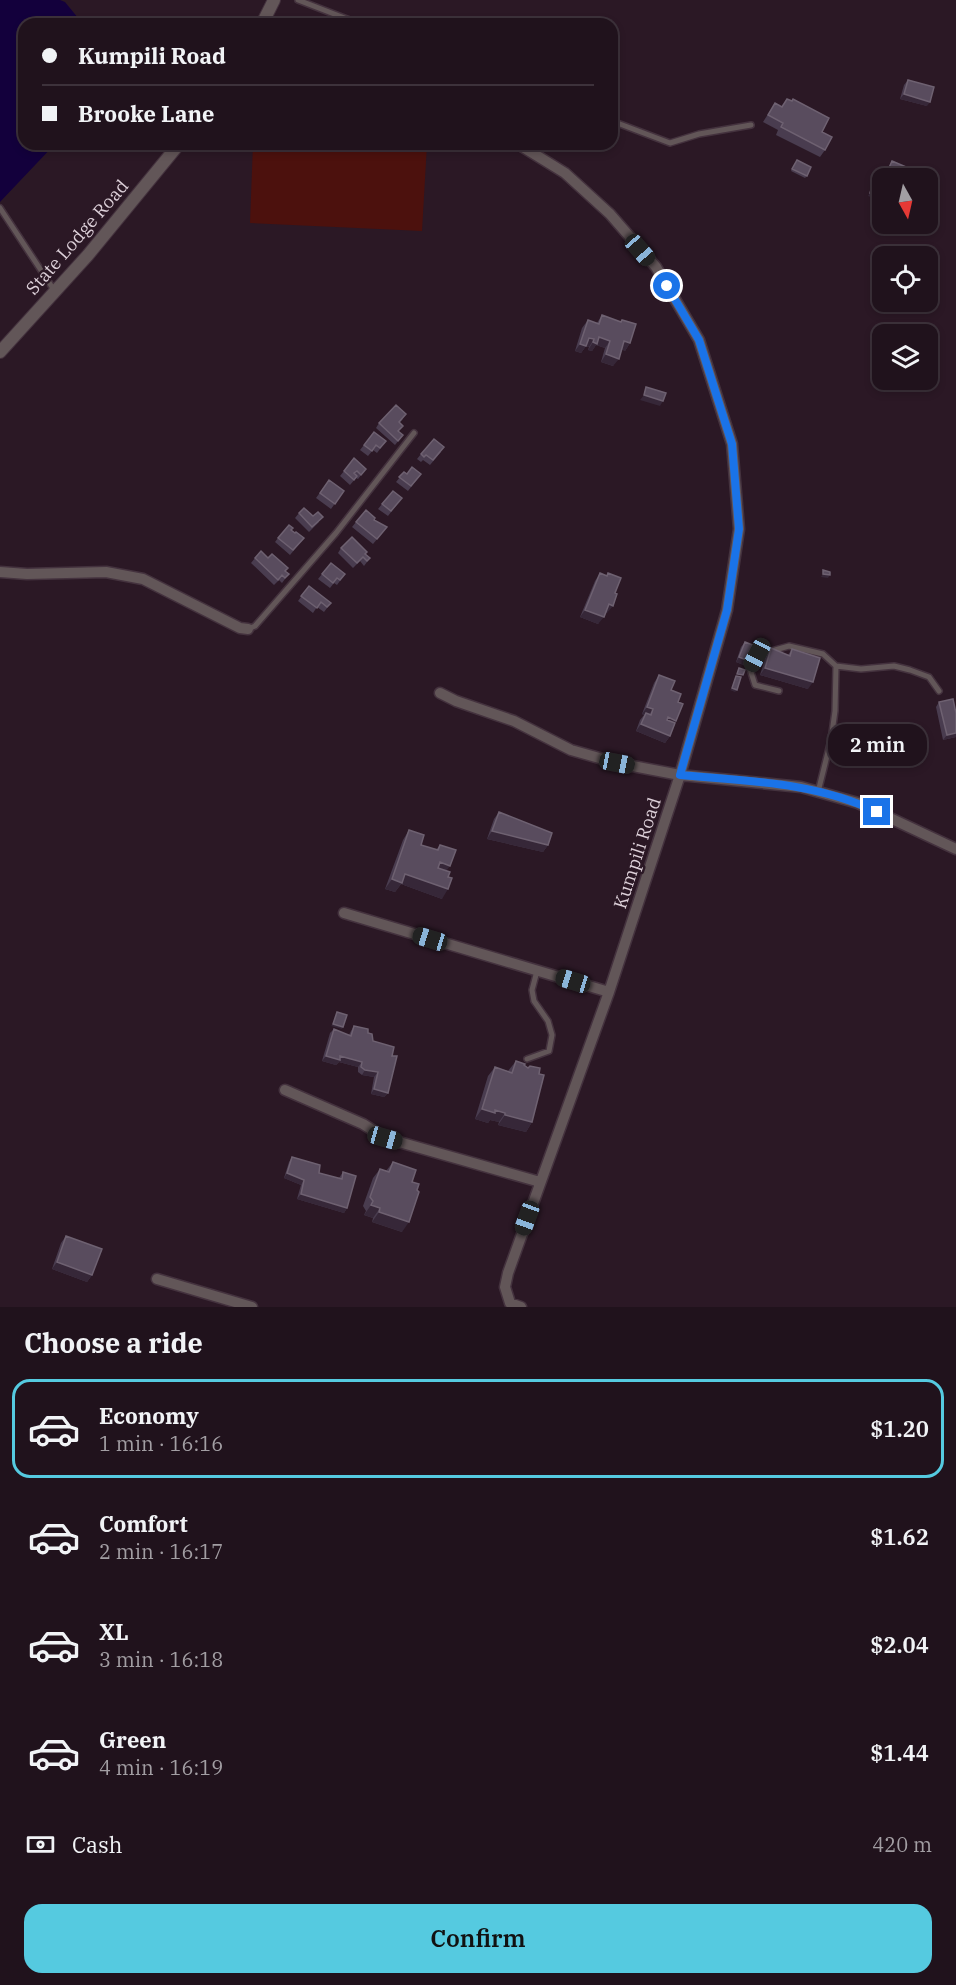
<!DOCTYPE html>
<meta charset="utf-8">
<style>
body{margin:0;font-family:"IBM Plex Serif",serif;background:#2d2029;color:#f1f3f6;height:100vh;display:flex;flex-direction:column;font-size:22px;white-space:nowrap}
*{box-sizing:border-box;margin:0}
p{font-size:20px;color:#a29ea3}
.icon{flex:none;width:33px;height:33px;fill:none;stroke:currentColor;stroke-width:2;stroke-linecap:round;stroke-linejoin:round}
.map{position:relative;height:1307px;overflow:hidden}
.details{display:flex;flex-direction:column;background:#20121c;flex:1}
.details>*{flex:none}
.top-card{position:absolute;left:18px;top:18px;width:600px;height:132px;border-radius:18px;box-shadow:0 3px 9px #0003,0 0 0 2px #3d323b;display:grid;align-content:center;height:132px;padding:0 24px;background:#20121c}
.needle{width:39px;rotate:172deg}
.fabs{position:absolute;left:872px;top:168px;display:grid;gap:12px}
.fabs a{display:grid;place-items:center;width:66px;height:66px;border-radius:12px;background:#20121c;box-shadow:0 3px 9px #0003,0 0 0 2px #3d323b;font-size:30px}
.end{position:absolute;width:27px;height:27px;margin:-14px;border:8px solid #1a73e8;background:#fff;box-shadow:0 0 0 3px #fff}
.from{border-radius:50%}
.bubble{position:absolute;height:42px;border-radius:18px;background:#20121c;box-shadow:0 3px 9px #0003,0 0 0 2px #3d323b;font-size:20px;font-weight:600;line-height:42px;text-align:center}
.car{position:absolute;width:18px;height:36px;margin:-18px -9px;border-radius:8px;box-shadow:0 0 4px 2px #0007;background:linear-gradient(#222 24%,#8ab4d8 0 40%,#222 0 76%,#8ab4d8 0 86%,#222 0)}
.top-card b{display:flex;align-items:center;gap:21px;height:57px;font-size:22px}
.top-card b+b{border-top:2px solid #3d323b}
.top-card i{width:15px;height:15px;background:#f1f3f6}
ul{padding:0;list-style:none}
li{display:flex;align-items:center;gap:18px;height:99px;margin:0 12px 9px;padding:0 12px;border:3px solid transparent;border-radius:18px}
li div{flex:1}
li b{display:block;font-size:22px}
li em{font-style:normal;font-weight:600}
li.current{border-color:#55cae0}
li>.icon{width:54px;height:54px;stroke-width:1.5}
h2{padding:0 24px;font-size:27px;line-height:72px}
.pay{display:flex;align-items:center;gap:15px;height:66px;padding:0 24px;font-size:22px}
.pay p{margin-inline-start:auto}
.primary-button{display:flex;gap:12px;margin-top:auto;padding:12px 24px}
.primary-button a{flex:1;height:69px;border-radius:18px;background:#55cae0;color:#111;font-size:24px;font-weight:600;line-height:69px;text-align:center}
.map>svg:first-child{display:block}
.green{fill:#4c110d}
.water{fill:#13003c}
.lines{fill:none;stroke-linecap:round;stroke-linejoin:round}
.service-casing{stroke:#44323e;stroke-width:8}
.minor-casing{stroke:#44323e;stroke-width:13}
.tertiary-casing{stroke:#44323e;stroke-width:14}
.service{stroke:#625658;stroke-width:5}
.minor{stroke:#625658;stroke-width:10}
.tertiary{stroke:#625658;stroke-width:12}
.wall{fill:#493c4f}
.shaded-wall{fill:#362738}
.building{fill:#594c5e;stroke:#6e6171;stroke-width:1.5}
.route{stroke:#1a73e8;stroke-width:8}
.labels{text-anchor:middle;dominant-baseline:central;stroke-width:5;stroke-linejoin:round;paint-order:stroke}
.street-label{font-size:18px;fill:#ddd0d9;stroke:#2b1825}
</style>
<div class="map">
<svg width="956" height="1307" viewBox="0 0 956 1307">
<rect width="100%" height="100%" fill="#2b1825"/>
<path class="green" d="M253 144H427L422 231 250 223Z"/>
<path class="water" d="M0 0H60L65 2 83 24H24V144H55L0 202Z"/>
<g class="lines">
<defs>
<path id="service" d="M298 0 360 24
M612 121 670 143 699 134 751 125
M0 208 54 290
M248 629 255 626 336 533 414 433
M836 666 861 669 894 666 910 670 929 677 939 691
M779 691 755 685 750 669 757 655 789 646 823 654 836 666 835 711 831 740 818 792
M527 1059 549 1051 552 1035 548 1021 534 1001 532 990 537 971"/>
<path id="minor" d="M518 144 565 173 610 214 656 267 699 340 732 444 739 529 727 610 680 775 609 992 508 1273 505 1287 510 1303 521 1307
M0 572 27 574 106 572 143 579 240 628 248 629
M440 693 456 701 514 721 571 750 617 763 680 775 801 787 858 803 956 849
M344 913 609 992
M285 1090 363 1124 385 1138 540 1182
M157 1279 252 1307"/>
<path id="tertiary" d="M262 24 274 0
M0 352 88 255 179 144"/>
</defs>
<use href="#service" class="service-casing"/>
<use href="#minor" class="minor-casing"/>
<use href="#tertiary" class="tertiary-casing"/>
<use href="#service" class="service"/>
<use href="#minor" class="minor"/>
<use href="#tertiary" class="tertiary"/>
</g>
<path class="wall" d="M908 80 927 106 900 99 904 85Z
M787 99 822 132 825 150 820 157 776 135 778 130 763 122 775 103 781 107Z
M795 163 807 176 805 178 791 171Z
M602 315 621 322 622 320 630 343 625 351 622 349 613 366 601 362 605 348 596 345 592 351 588 350 589 347 586 346 581 353 575 351 582 328 588 320 597 323Z
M403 419 399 423V432L403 435 395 445 376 428 379 423Z
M374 432 386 441 377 453 373 450 368 456 360 450Z
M441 452 430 465 423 460 421 462 417 459 421 454Z
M366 469 358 479 356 478 350 485 340 476 344 471Z
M404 472 407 474H421L408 491 396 482Z
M329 480 344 491 331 509 316 498Z
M402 498 388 516 378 509 382 504Z
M299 513 319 522 309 532 295 518Z
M374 520 383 532 373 544 352 527 356 522Z
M278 538 300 543 290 555 275 542Z
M341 548 366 554 370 558 364 566 360 561 353 568 338 553Z
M255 558H268L286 571 285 579 282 583 279 580 274 585 251 563Z
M600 573 606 576 608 573 607 613 605 612 598 624 580 617 595 581Z
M322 574H345L337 585 334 583 330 588 318 579Z
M309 586 331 603 324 612 317 607 313 613 298 601Z
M745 642 746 666 736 662 741 647Z
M771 648 788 655 792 649 808 689 760 675 766 655Z
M659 675 671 690 678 702 676 721 670 736 665 743 636 731 640 720 644 715 642 714 654 683Z
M939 702 956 737 943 740 936 707Z
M499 812 548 845 543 852 487 839 494 819Z
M409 830 421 845 436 850 440 845 447 870 442 899 401 884 395 892 385 889 403 840Z
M354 1026 368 1033 373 1041 392 1056 388 1093 384 1097 371 1094 374 1077 362 1075 358 1072V1067L339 1062 336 1065 322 1061 330 1033 334 1029 349 1035 351 1031Z
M516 1061 524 1065 532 1122 526 1132 498 1125 499 1122 490 1120 488 1123 475 1119 488 1076 495 1067 508 1071Z
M292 1157 319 1173 339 1178 343 1172 347 1208 344 1213 297 1199 301 1185 284 1178 289 1162Z
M393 1162 412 1182 402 1232 372 1222 373 1218 364 1215 366 1211 363 1206 373 1178 380 1169 386 1171Z
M66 1236 92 1275 87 1282 52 1269 61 1243Z"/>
<path class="shaded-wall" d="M904 94 930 102 927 106 900 99Z
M888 170 903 175 901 178 887 172Z
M870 193 882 198 880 200 868 196Z
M599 337 610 341 605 348 596 345 592 351 588 350 593 342Z
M589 338 594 339 589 347 584 345Z
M624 341 630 343 625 351 619 349Z
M580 344 586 346 581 353 575 351Z
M606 354 619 359 613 366 601 362Z
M644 395 663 401 660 406 640 400Z
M823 574 830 575 828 578 821 577Z
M609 604 613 606 607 613 604 612Z
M585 610 604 617 598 624 580 617Z
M739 657 749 661 746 666 736 662Z
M765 668 813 682 808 689 760 675Z
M732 688 737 690 735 692 730 690Z
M647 707 653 709 648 716 646 713 644 715 642 714Z
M668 717 676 721 671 728 663 725Z
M641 724 670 736 665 743 636 731Z
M956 733V737L943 740 947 735Z
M492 831 548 845 543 852 487 839Z
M440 862 450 866 443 875 433 872Z
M405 874 448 889 442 899 401 884 395 892 385 889 392 879Z
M333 1024 343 1027 342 1029 331 1026Z
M326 1056H340L362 1062 358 1067 339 1062 336 1065 322 1061Z
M365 1070 378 1072 374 1077 362 1075Z
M374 1089 388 1093 384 1097 371 1094Z
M482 1109 495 1110 505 1113 499 1122 490 1120 488 1123 475 1119Z
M505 1115 532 1122 526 1132 498 1125Z
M287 1173 304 1180 301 1185 284 1178Z
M301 1194 347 1208 344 1213 297 1199Z
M371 1205 380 1208 373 1218 364 1215Z
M379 1212 409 1222 402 1232 372 1222Z
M57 1262 92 1275 87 1282 52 1269Z"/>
<path class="building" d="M908 80 934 87 930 102 904 94Z
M787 99 792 101 793 99 829 118 822 132 832 137 825 150 781 127 783 123 768 115 775 103 782 107Z
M797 160 811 167 807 176 792 169Z
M892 161 906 167 903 175 888 170Z
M872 186 882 190V198L870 193Z
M602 315 621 322 622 320 636 324 630 343 624 341 619 359 606 354 610 341 599 337 597 344 593 342 594 339 589 338 586 346 580 344 588 320 599 324Z
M646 387 666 393 663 401 644 395Z
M396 405 406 414 399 422 403 426 398 431 403 435 398 441 379 423Z
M374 432 386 441 380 448 376 445 372 451 364 445Z
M434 439 444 447 433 460 426 455 424 457 421 454Z
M354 458 366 469 361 475 357 471 354 473 357 476 354 480 344 471Z
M412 467 421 474 411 486 399 477 404 472 407 474Z
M329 480 344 491 335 504 320 493Z
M393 491 402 498 391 511 382 504Z
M304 508 313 516 318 512 323 517 312 527 299 513Z
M366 510 375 518 374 520 387 527 377 539 356 522Z
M289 525 293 528 291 530 295 533 296 532 304 538 293 550 278 538Z
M352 537 367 552 365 554 370 558 367 561 363 557 357 563 341 548Z
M261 551 268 558 272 554 288 568 285 571 289 574 285 578 282 575 278 580 255 558Z
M331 563 345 574 340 580 337 578 333 583 322 574Z
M823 570 830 572V575L823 574Z
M600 573 607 576 608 573 621 578 615 593 617 594 613 606 609 604 604 617 585 610Z
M309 586 331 603 327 607 321 602 317 608 301 596Z
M745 642 755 646 749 661 739 657Z
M771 648 790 656 792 649 820 658 813 682 765 668Z
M739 668 745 670 743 675 737 674Z
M659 675 675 681 671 690 681 694 678 702 683 704 676 721 668 717 667 720 675 723 670 736 641 724 646 713 651 715 653 709 647 707Z
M736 676 741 677 737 690 732 688Z
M953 699 956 713V733L947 735 939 702Z
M499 812 552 833 548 845 492 831Z
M409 830 424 835 421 845 438 850 440 845 456 850 450 866 440 862 438 868 450 872 448 877 452 878 448 889 405 874 402 883 392 879Z
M337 1012 347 1015 343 1027 333 1024Z
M354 1026 368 1029V1033L372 1034 373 1041 394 1047 392 1056H397L388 1093 374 1089 378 1072 365 1070 361 1067 362 1062 340 1056V1060L326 1056 334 1029 351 1036Z
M516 1061 525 1064 524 1065 528 1068 530 1066 540 1068 539 1074 544 1075 532 1122 505 1115V1113L495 1110V1113L482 1109 495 1067 512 1073Z
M292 1157 320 1165 319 1173 342 1179 343 1172 356 1176 347 1208 301 1194 304 1180 287 1173Z
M393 1162 416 1170 412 1182 419 1184 417 1190 419 1192 409 1222 379 1212 380 1208 371 1205 373 1201 370 1197 380 1169 389 1172Z
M66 1236 102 1249 92 1275 57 1262Z"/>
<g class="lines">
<path class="route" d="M667 286 699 340 732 444 739 529 727 610 680 775C747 781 816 782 877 812"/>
</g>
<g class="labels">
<g class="street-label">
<text transform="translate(77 237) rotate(-49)">State Lodge Road</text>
<text transform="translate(637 853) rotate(-72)">Kumpili Road</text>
</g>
</g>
</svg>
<div class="fabs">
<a><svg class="needle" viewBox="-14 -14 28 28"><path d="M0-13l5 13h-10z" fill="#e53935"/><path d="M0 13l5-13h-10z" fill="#a29ea3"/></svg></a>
<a><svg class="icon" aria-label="locate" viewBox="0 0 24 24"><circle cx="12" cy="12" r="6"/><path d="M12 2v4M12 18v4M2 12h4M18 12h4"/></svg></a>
<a><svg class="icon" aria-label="layers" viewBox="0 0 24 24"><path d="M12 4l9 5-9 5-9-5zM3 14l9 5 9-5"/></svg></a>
</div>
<i class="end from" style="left:667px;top:286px"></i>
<i class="end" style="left:877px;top:812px"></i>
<div class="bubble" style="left:828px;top:724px;width:99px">2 min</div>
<i class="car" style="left:640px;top:250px;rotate:139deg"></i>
<i class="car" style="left:757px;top:655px;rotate:208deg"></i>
<i class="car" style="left:617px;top:763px;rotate:101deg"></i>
<i class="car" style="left:430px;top:939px;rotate:287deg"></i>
<i class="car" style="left:573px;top:981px;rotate:287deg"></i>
<i class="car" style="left:385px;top:1138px;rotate:106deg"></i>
<i class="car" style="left:527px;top:1218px;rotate:200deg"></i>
<div class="top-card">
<b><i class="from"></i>Kumpili Road</b>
<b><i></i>Brooke Lane</b>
</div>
</div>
<section class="details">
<h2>Choose a ride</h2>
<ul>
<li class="current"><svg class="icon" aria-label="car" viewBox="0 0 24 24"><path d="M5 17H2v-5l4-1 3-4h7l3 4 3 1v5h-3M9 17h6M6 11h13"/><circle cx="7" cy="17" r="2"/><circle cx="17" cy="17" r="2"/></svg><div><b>Economy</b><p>1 min · 16:16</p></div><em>$1.20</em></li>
<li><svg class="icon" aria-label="car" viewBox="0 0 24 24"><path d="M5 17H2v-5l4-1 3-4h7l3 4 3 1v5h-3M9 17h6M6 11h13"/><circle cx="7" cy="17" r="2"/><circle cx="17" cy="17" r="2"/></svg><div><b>Comfort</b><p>2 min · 16:17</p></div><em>$1.62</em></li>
<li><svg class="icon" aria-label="car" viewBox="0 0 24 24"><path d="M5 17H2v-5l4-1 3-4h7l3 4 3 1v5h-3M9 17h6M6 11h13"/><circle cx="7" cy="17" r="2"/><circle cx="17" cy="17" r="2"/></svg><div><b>XL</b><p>3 min · 16:18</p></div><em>$2.04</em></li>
<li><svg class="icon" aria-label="car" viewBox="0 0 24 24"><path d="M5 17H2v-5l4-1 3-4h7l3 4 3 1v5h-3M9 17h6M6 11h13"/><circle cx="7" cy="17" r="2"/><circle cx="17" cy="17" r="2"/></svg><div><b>Green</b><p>4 min · 16:19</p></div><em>$1.44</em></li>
</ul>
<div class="pay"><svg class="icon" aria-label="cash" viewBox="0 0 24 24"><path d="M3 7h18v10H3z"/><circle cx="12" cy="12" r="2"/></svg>Cash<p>420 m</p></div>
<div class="primary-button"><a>Confirm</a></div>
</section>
